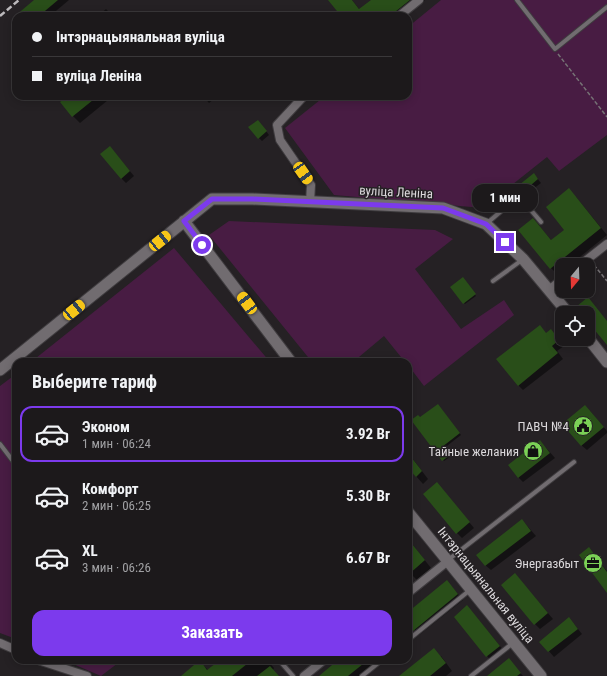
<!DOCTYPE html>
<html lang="ru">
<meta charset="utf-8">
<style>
body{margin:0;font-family:"Roboto Condensed",sans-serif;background:#252224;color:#f1f3f6;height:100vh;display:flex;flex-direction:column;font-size:15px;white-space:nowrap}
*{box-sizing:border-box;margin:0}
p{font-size:13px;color:#a0a0a3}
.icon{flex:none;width:22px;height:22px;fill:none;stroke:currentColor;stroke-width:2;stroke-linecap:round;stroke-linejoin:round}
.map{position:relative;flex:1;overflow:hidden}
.side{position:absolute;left:12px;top:358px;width:400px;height:306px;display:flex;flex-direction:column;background:#1c191b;border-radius:12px;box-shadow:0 2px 10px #0003,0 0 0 1px #3a383a}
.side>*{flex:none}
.top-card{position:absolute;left:12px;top:12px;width:400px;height:88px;border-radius:12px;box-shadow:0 2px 10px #0003,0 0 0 1px #3a383a;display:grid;align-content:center;height:88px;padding:0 20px;background:#1c191b}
.needle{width:26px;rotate:199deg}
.tools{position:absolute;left:555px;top:258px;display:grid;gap:8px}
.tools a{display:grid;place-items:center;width:40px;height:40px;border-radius:8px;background:#1c191b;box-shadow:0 2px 10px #0003,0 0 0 1px #3a383a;font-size:20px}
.end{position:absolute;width:18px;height:18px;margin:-9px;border:5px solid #7c3aed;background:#fff;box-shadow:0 0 0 2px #fff}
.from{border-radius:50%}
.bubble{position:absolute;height:28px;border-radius:12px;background:#1c191b;box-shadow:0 2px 10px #0003,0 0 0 1px #3a383a;font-size:13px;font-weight:700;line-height:28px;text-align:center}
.car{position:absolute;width:12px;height:24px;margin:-12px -6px;border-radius:5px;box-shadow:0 0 3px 1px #0007;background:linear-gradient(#f5c518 24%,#345 0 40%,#f5c518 0 76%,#345 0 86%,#f5c518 0)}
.top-card b{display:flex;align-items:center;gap:14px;height:38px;font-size:15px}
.top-card b+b{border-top:1px solid #3a383a}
.top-card i{width:10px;height:10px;background:#f1f3f6}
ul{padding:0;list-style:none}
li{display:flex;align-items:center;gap:12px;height:56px;margin:0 8px 6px;padding:0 12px;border:2px solid transparent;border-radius:12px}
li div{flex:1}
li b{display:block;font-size:15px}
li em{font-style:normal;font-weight:700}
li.current{border-color:#7c3aed}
li>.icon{width:36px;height:36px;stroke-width:1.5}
h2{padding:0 20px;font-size:18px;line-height:48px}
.cta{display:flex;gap:8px;margin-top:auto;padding:8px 20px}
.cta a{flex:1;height:46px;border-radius:12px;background:#7c3aed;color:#fff;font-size:16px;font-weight:700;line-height:46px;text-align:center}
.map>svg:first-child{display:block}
.green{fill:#481c43}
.shadow{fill:#0007}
.building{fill:#294e19}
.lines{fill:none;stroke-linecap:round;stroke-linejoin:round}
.lane-casing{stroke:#3f3c3f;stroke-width:6}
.street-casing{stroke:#3f3c3f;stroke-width:10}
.secondary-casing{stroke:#3f3c3f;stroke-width:13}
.path{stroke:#767275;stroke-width:1.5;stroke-dasharray:4 2;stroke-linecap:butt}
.lane{stroke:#716c70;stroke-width:4}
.street{stroke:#716c70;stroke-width:8}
.secondary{stroke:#716c70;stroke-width:11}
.rail{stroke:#bcb9bc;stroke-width:2.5;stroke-dasharray:6 3;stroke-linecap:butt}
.route{stroke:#7c3aed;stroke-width:5}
.labels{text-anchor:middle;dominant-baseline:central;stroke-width:3;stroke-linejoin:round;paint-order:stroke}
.street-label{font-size:13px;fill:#dcd9dc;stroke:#252124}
.poi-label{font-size:13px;fill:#dcd9dc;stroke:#252124;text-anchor:end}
</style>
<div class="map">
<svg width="607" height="676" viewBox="0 0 607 676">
<rect width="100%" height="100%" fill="#252124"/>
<path class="green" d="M441 0H607V135L559 171 547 157 483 208 334 195 285 128 325 96H408V27Z
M229 221 435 230 453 239 415 269 461 329 504 300 514 315 424 386 408 365V362H405L384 336 353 362H312L209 235Z
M174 248 270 362H31Z
M16 374V639L0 633V386Z
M64 660H122L101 676Z"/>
<path class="shadow" d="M35 0H69L50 16H21Z
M331 0H352L360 10 372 0H425L405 16H343Z
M106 9 113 16H98Z
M69 96H113L80 123 73 116Z
M203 96H212L214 99 209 103Z
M261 124 269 135 262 141 259 138Z
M115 153 134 176 126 183 121 178Z
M537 178 541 183 528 193 525 190Z
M576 197 607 235 570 265H562V271L558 275 551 268 533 219 552 241 566 230Z
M463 279 476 296 465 304 464 303Z
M547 334 556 336 564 346 557 351 563 359 523 390 518 385Z
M439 406 461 435 443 449 450 457 444 461 420 418Z
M590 411 607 431V433L587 450 581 445Z
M540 441 555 458 523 482 518 477Z
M408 448 412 453 409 454 428 479 423 484 408 467Z
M442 489 474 528 462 538 457 533Z
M522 520 536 536 491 570 485 565Z
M408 539 431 568 417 580 408 571Z
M589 549 607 571V591Z
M515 574 553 619 540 629 535 624Z
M452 587 463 600 419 635 408 622V613Z
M472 612 504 651 492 662 455 617Z
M574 624 582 634 554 657 541 642Z
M441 656 452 671 446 676H401Z
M221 660H267L274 668 273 670 278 676H182L200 662 208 670Z
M340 660H375L379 664 363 676H321Z
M509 660 523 676H489Z"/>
<path class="building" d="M34 0H58L39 16H15Z
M328 0H352L359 9 371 0H410L390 16H341Z
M67 96H98L72 117 60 102Z
M258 120 267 131 258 139 248 127Z
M110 146 130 171 121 179 100 154Z
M534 173 538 179 524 191 519 185Z
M569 188 601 228 550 269 518 230 533 218 551 240 564 230 546 207Z
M463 277 476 294 463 304 450 287Z
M588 297 607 321V345L588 322V313H581L576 307Z
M540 325 546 333 551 329 559 340 552 346 558 353 518 386 496 359Z
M438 404 460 433 442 447 449 456 442 461 411 420 418 415 420 417Z
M585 405 604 427 581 446 562 424Z
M540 440 550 453 518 478 508 465Z
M408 453 422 471 416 477 408 468Z
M437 482 470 522 456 534 423 494Z
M522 519 531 531 485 566 476 555Z
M408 539 425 560 408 575Z
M589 547 607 572V593L579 555Z
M515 573 548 613 534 625 501 585Z
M447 580 458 594 413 631 408 624V612Z
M467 605 500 646 486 657 454 617Z
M569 617 578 629 548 652 539 642Z
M434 648 446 663 430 676H399Z
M509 658 521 673 517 676H487Z
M200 660 207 670 220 660H252L232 676H181Z
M338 660H368L348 676H319Z
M270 666 279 676H257Z"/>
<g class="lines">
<defs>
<path id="lane" d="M517 0 555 49 607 7
M486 224 519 196 541 222
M493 281 522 260
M0 444 16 465
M448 560 574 462
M408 640 470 590
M279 660 293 676
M362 676 382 660
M471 676 513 643"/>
<path id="street" d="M399 16 419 0
M304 96 277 125 280 140 311 185 310 202
M580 265 607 244
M549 290 562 279
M408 593 448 561
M0 643 16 650
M38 660 87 676
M304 676 324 660"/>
<path id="secondary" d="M184 221 291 362
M588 338 607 362
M0 370 212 199H253L443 208 486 224 523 259 568 313
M408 512 541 676"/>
</defs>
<use href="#lane" class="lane-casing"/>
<use href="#street" class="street-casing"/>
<use href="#secondary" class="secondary-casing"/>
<path class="path" d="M558 54 607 117
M594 265 607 281"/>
<use href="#lane" class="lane"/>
<use href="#street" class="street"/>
<use href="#secondary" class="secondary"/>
<path class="rail" d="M0 16 19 0"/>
</g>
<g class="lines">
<path class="route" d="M202 245 184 221 212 199H253L443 208 486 224 505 242"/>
</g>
<defs>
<symbol id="civic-disc" viewBox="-11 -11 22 22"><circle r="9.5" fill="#7bd156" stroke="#252124"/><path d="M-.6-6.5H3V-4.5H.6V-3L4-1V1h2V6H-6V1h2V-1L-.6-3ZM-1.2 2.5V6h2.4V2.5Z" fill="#111"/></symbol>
<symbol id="shop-disc" viewBox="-11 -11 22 22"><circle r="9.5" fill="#7bd156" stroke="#252124"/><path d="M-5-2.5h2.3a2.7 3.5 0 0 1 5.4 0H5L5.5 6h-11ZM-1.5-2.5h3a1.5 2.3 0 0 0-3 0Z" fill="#111"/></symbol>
<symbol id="office-disc" viewBox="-11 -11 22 22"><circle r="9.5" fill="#7bd156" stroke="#252124"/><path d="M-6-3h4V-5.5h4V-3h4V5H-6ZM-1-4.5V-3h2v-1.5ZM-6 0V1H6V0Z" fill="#111"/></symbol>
</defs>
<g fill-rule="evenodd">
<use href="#civic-disc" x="572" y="415" width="22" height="22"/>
<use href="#shop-disc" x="522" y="440" width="22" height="22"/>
<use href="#office-disc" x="582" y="552" width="22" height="22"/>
</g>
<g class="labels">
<g class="street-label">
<text transform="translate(396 192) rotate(3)">вуліца Леніна</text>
<text transform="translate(486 585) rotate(51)">Інтэрнацыянальная вуліца</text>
</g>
<g class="poi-label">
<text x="569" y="426">ПАВЧ №4</text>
<text x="519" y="451">Тайные желания</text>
<text x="579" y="563">Энергазбыт</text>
</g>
</g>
</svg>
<div class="tools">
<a><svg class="needle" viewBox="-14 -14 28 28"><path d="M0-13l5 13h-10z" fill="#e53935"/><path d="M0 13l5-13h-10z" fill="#a0a0a3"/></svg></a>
<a><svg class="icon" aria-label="locate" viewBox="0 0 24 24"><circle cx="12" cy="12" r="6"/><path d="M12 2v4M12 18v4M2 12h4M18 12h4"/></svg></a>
</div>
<i class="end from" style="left:202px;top:245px"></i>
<i class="end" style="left:505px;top:242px"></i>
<div class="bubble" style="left:472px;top:184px;width:66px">1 мин</div>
<i class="car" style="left:303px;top:173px;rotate:145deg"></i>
<i class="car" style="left:160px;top:241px;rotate:51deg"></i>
<i class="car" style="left:247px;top:303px;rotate:323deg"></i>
<i class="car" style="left:74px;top:310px;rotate:51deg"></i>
<div class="top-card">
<b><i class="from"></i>Інтэрнацыянальная вуліца</b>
<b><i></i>вуліца Леніна</b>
</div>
<section class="side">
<h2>Выберите тариф</h2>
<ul>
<li class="current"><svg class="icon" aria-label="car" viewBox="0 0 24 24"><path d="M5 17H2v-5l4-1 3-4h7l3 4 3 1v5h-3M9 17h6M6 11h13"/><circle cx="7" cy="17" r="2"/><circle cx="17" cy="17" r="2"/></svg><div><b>Эконом</b><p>1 мин · 06:24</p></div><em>3.92 Br</em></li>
<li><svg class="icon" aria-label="car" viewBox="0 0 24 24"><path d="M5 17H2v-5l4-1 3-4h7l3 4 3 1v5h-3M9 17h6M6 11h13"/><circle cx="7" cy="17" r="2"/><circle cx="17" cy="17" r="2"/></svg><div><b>Комфорт</b><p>2 мин · 06:25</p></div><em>5.30 Br</em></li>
<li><svg class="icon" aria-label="car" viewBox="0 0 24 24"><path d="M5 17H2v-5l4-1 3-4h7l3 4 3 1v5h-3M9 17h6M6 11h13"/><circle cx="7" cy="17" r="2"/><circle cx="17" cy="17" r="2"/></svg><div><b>XL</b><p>3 мин · 06:26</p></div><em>6.67 Br</em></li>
</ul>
<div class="cta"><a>Заказать</a></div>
</section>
</div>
